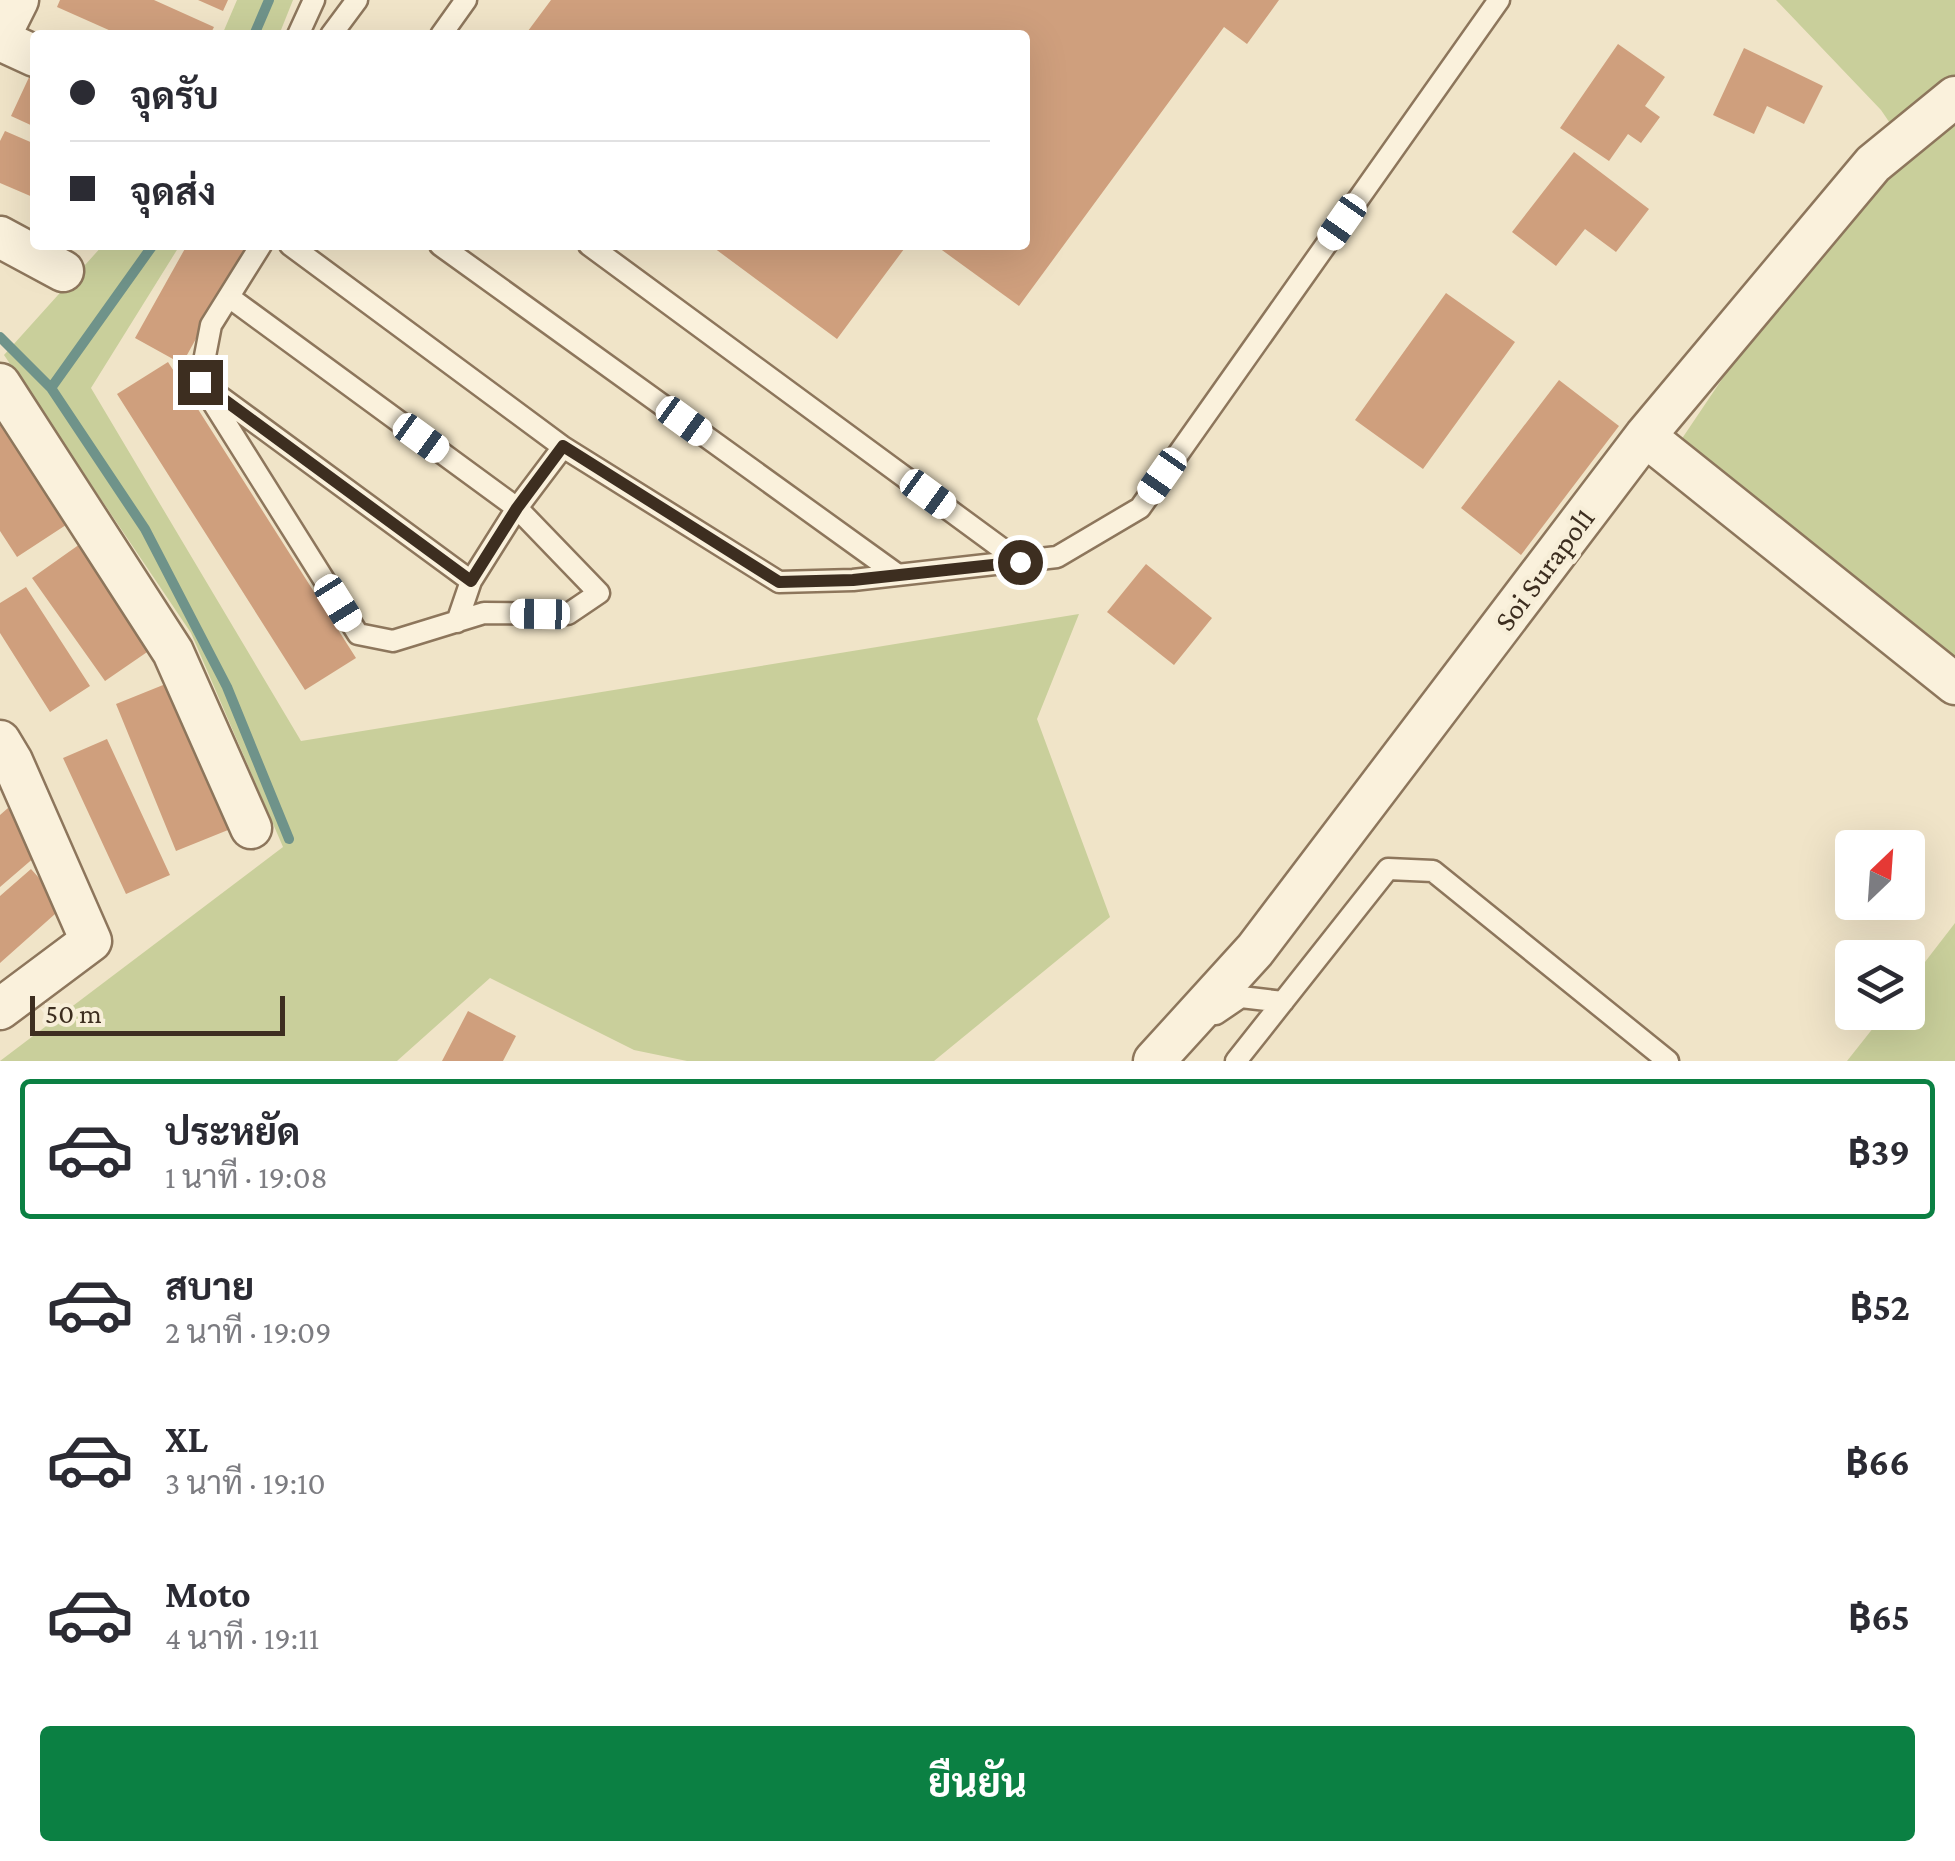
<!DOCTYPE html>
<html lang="th">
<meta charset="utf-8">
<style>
body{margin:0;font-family:"Crimson Pro",Sarabun,serif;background:#f2f2f3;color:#2b2b33;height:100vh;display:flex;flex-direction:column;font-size:38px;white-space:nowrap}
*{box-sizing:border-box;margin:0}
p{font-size:32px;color:#7c7c81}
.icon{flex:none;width:55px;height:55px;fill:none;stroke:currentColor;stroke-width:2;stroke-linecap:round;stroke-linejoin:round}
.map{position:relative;height:1061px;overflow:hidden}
.details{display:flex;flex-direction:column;background:#fff;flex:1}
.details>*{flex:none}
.hud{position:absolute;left:30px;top:30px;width:1000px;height:220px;border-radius:10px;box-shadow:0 10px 40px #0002;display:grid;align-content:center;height:220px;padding:0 40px;background:#fff}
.needle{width:65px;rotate:25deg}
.fabs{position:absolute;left:1835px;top:830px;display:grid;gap:20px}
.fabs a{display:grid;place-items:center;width:90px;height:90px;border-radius:10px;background:#fff;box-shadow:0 10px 40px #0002;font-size:50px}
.scale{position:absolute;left:30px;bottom:25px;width:255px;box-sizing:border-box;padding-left:10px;border:5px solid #3d2e20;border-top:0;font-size:28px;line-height:35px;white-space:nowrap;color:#3d2e20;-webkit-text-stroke:8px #f7eed8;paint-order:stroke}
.end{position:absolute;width:45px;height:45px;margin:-22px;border:12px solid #3d2e20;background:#fff;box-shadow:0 0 0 5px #fff}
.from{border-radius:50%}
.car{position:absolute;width:30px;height:60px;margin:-30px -15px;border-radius:12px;box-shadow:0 0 8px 2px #0007;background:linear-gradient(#fff 24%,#345 0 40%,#fff 0 76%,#345 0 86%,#fff 0)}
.hud b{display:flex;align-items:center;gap:35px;height:95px;font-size:38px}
.hud b+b{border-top:2px solid #e1e1e2}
.hud i{width:25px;height:25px;background:#2b2b33}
ul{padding:18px 0 0;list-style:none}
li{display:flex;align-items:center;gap:30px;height:140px;margin:0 20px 15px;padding:0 20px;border:5px solid transparent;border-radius:10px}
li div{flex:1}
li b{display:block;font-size:38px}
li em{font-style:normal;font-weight:700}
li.selected{border-color:#0b8043}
li>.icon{width:90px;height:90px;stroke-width:1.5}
.action{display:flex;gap:20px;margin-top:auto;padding:20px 40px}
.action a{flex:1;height:115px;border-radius:10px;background:#0b8043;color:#fff;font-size:40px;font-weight:700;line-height:115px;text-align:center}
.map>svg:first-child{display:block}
.green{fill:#c9cf9b}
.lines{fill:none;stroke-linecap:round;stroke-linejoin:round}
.stream{stroke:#6f938a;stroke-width:10}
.building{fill:#cf9f7d}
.service-casing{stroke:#8d765c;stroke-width:25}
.minor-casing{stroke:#8d765c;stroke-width:45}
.service{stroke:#faf1dc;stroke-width:20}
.minor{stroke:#faf1dc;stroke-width:40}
.route{stroke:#3d2e20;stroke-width:12}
.labels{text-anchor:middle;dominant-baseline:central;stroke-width:9;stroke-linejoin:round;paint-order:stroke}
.street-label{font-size:30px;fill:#3d2e20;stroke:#f7eed8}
</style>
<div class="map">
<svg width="1955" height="1061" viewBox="0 0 1955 1061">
<rect width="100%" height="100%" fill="#f0e4c8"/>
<path class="green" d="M237 0H293L279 35H222Z
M1776 0H1955V666L1681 440 1776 299 1836 227 1913 157 1881 110Z
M103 245H180L91 388 301 741 1079 614 1037 719 1110 917 934 1061H687L634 1050 490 978 397 1061H0L283 847 191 633 4 355Z
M1955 923V1061H1847L1885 1013 1908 1012V984Z"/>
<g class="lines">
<path class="stream" d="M254 35 269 0
M0 337 51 388 145 529 227 687 289 839
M51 388 153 245"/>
</g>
<path class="building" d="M60 0H154L214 27 210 35H120L57 7Z
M198 0H228L223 11Z
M551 0H1279L1247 44 1224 27 1019 306 935 245H1025V35H525Z
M1618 44 1665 77 1645 106 1660 117 1641 143 1628 134 1609 161 1560 128Z
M1744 48 1823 86 1804 124 1767 106 1754 134 1713 115Z
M31 73 35 74V127L11 116Z
M5 131 35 144V198L0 183V141Z
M1574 152 1649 209 1616 252 1585 229 1556 266 1512 232Z
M187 245H248L182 364 135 338Z
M710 245H907L837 339Z
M1446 293 1515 342 1423 469 1355 420Z
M168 362 356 658 305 690 117 394Z
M1559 380 1619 426 1521 555 1461 508Z
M0 419 69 523 17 557 0 531Z
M80 544 153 648 105 681 32 578Z
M1146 564 1212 618 1174 665 1107 612Z
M26 587 90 686 50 712 0 633V603Z
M173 681 233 828 176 851 116 704Z
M107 739 170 875 126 894 63 758Z
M8 808 43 850 0 887V815Z
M31 869 64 906 0 963V896Z
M468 1011 516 1036 503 1061H442Z"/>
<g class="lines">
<defs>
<path id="service" d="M298 35 314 0
M331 35 357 0
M441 35 466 0
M261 245 211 325 200 382 358 634 393 641 484 613 568 614 599 593 517 508 563 447
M290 245 563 447 779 582 853 580 1057 557 1140 508 1499 0
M440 245 898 575
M589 245 1020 562
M229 297 517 508 471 581 457 622
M211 390 471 581
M1216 1014 1241 997 1283 1002
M1236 1061 1388 869 1433 871 1668 1061"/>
<path id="minor" d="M0 36 18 0
M0 40 35 56
M0 237 63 271
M0 384 173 652 251 828
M1645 436 1955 684
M0 741 12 761 91 941 0 1009
M1154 1061 1255 950 1645 436 1873 164 1955 97"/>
</defs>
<use href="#service" class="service-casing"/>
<use href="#minor" class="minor-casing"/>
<use href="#service" class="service"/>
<use href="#minor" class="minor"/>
</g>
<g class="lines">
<path class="route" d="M200 382 471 581 517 508 563 446 779 582 853 580 1020 562"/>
</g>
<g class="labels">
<g class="street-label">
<text transform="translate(1544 569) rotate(-53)">Soi Surapol1</text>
</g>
</g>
</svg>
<div class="fabs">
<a><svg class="needle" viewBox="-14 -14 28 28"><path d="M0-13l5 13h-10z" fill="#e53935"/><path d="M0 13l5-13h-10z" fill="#7c7c81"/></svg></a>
<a><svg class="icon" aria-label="layers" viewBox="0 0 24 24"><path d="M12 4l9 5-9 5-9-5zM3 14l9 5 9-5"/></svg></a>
</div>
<div class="scale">50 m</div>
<i class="end from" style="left:1020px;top:562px"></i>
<i class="end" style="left:200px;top:382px"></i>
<i class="car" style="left:1342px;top:222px;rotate:215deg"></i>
<i class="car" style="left:684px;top:421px;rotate:126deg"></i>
<i class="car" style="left:421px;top:438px;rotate:126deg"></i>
<i class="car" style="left:1162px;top:476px;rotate:215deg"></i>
<i class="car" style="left:928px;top:494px;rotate:126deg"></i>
<i class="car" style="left:338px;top:603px;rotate:148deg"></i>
<i class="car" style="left:540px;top:614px;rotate:271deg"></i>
<div class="hud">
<b><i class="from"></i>จุดรับ</b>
<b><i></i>จุดส่ง</b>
</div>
</div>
<section class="details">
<ul>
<li class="selected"><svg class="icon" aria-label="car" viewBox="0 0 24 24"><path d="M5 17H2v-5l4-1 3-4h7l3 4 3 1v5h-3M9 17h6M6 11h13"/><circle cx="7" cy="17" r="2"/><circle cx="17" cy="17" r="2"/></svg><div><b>ประหยัด</b><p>1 นาที · 19:08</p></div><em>฿39</em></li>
<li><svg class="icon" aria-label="car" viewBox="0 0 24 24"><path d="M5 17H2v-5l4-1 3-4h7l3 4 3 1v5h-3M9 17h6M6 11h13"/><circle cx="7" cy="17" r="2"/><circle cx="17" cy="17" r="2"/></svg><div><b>สบาย</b><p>2 นาที · 19:09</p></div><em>฿52</em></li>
<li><svg class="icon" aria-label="car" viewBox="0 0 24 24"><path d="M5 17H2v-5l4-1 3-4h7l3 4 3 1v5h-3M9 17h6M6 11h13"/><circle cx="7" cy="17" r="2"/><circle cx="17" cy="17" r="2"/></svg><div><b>XL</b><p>3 นาที · 19:10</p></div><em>฿66</em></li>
<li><svg class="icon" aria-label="car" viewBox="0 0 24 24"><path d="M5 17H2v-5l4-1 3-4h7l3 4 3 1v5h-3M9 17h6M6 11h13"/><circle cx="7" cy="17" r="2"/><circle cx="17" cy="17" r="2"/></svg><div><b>Moto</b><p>4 นาที · 19:11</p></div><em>฿65</em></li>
</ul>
<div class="action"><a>ยืนยัน</a></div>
</section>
